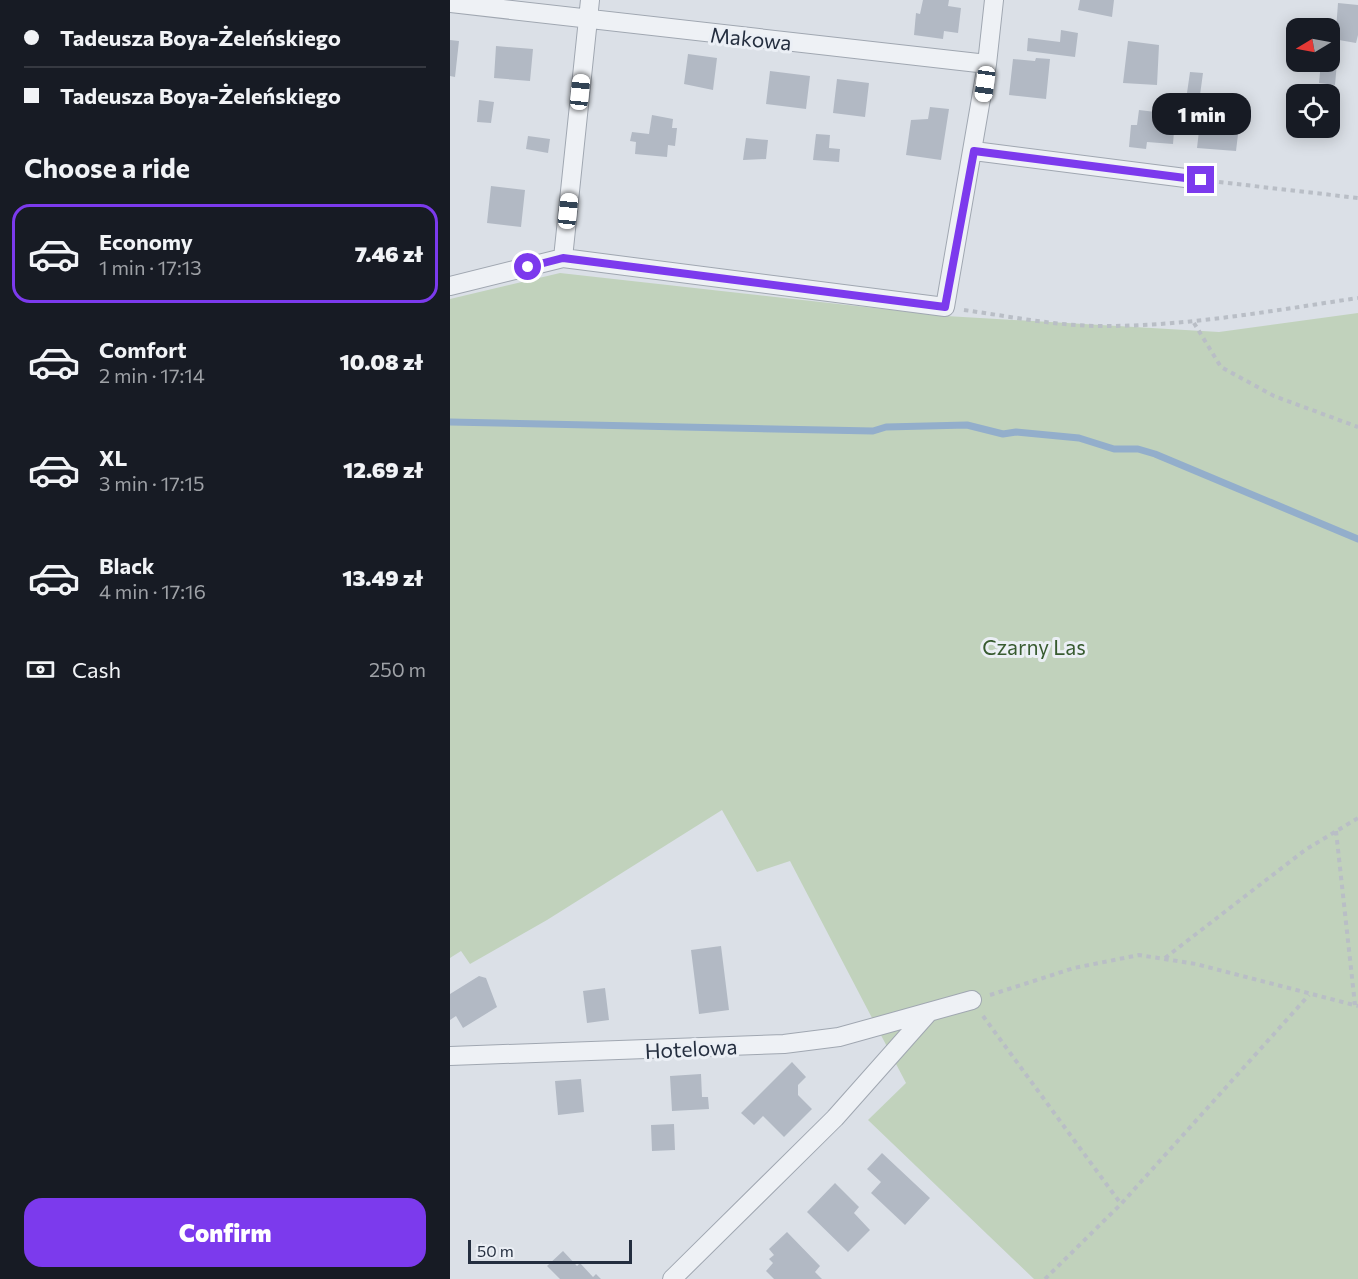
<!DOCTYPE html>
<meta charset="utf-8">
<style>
body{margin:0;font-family:Commissioner,sans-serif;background:#242831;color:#f1f3f6;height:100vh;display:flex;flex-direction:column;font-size:22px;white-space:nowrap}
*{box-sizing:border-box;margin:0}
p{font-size:20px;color:#9ea1a6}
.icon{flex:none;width:33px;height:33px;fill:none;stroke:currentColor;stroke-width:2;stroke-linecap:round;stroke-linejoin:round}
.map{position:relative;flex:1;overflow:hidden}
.sheet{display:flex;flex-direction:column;background:#171b24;width:450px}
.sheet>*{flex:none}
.banner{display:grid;align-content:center;height:132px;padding:0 24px;background:#171b24}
.needle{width:39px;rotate:260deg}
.tools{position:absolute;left:836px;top:18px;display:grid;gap:12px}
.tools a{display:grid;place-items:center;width:54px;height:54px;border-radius:12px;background:#171b24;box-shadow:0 3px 15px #0003;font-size:30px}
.scale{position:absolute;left:18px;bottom:15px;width:164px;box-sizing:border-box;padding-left:6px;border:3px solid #242e3f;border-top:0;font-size:16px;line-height:21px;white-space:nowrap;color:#242e3f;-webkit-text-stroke:4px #ebeff5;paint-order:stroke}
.end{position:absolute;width:27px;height:27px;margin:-14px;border:8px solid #7c3aed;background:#fff;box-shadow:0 0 0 3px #fff}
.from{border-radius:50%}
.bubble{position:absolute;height:42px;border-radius:18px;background:#171b24;box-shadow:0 3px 15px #0003;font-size:20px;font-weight:800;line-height:42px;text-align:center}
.car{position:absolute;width:18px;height:36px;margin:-18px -9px;border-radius:8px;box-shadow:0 0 4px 2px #0007;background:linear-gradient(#fff 24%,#345 0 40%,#fff 0 76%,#345 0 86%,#fff 0)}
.banner b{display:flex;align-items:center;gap:21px;height:57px;font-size:22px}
.banner b+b{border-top:2px solid #363941}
.banner i{width:15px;height:15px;background:#f1f3f6}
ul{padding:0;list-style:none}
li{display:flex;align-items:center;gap:18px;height:99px;margin:0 12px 9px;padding:0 12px;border:3px solid transparent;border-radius:18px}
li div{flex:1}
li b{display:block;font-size:22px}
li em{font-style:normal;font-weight:800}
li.selected{border-color:#7c3aed}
li>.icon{width:54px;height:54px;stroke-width:1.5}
h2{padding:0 24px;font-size:27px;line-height:72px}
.pay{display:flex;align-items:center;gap:15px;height:66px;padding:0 24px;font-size:22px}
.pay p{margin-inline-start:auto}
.primary-button{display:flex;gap:12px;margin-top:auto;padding:12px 24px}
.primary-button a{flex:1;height:69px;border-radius:18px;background:#7c3aed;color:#fff;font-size:24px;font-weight:800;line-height:69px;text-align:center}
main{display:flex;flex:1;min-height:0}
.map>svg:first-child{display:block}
.green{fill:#c1d2bc}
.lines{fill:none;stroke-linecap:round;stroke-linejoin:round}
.stream{stroke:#93aecb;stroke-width:7}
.building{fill:#b2b9c4}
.minor-casing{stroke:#a0a7b1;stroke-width:20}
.path{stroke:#b9bec6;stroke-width:4;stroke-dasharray:4.5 4.5;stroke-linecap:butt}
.minor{stroke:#eef1f5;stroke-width:18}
.route{stroke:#7c3aed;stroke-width:8}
.labels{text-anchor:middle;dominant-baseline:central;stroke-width:6;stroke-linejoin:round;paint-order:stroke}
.street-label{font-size:21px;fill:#242e3f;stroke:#ebeff5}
.park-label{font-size:21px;fill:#385b30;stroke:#ebeff5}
</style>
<main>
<section class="sheet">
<div class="banner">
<b><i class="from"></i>Tadeusza Boya-Żeleńskiego</b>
<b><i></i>Tadeusza Boya-Żeleńskiego</b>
</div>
<h2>Choose a ride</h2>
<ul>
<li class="selected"><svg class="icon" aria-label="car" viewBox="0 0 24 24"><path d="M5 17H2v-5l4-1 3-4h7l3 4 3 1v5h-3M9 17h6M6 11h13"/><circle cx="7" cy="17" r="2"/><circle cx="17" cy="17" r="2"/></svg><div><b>Economy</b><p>1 min · 17:13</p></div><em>7.46 zł</em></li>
<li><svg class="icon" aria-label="car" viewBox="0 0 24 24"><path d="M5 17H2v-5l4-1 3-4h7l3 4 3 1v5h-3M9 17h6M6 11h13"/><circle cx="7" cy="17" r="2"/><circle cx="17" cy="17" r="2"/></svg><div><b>Comfort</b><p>2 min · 17:14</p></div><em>10.08 zł</em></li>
<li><svg class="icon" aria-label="car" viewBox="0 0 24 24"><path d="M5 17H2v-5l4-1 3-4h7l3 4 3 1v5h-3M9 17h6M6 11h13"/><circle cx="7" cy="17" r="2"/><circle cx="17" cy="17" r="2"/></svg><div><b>XL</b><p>3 min · 17:15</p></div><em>12.69 zł</em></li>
<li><svg class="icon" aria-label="car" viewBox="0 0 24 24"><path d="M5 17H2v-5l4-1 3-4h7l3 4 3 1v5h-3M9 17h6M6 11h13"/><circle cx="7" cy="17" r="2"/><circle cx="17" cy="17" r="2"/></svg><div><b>Black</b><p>4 min · 17:16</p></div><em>13.49 zł</em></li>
</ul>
<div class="pay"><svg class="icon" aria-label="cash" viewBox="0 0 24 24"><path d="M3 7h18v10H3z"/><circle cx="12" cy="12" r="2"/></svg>Cash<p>250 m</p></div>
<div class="primary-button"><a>Confirm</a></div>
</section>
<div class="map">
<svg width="908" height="1279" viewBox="0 0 908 1279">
<rect width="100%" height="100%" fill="#dbe0e7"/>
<path class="green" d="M110 273 496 316 769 332 908 313V1279H584L418 1120 456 1083 340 861 307 872 272 810 97 920 20 964 11 951 0 958V299Z"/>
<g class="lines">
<path class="stream" d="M0 422 423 431 436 427 517 425 553 434 566 432 629 438 664 449H688L705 454 908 539"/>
</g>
<path class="building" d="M473 0H499L498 6 511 8 508 33 494 31 493 39 464 35 466 13 470 14Z
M630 0H664L662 17 628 10Z
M888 3 908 5V35L906 43 889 40 885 85 869 83 871 62H879V30H886Z
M611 30 628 33 625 57 577 51 578 38 610 42Z
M0 40 9 41 5 77 0 76Z
M678 41 709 45 707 85 673 83Z
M46 46 83 49 80 81 44 78Z
M238 54 267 58 263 90 234 84Z
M586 58 600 59 596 99 559 95 563 59 585 61Z
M320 71 360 76 356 109 316 104Z
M740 72 753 73 750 95 737 93Z
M387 79 419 83 415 117 383 113Z
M29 100 44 102 41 123 27 122Z
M480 107 499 109 491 160 456 155 461 120 478 119Z
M689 110 714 113 713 118 725 119 723 144 697 142 696 149 679 147 681 125H687Z
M202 115 223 119 222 128H227L225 146 218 145 217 157 185 154 186 142 180 141 182 132 199 134Z
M750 122 789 126 786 151 747 148Z
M366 134 380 135 379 148 390 149 389 162 363 160Z
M78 136 100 139 98 153 76 149Z
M296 138 318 140 316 159 293 160Z
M41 186 75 190 71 227 37 223Z
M271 946 279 1010 249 1014 241 950Z
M29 976 36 978 47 1007 13 1028 6 1016 0 1020V994Z
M155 988 159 1020 137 1023 133 991Z
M342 1062 356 1077 348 1085V1095L362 1109 334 1137 313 1116 304 1125 291 1113Z
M251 1074 252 1097H258L259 1109 222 1111 220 1076Z
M131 1079 134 1112 108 1115 105 1081Z
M224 1124 225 1150 202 1151 201 1125Z
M432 1153 480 1198 455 1225 421 1193 431 1182 417 1169Z
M385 1183 409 1207 404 1213 420 1230 398 1252 357 1212Z
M337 1232 370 1266 365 1272 372 1279H324L316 1271 323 1263 319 1259 324 1255 319 1249Z
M113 1251 127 1266 130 1263 143 1277 146 1274 151 1279H110L97 1266Z"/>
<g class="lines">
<defs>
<path id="minor" d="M0 3 537 64 544 0
M524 151 751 180
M113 258 140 0
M0 286 113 258 495 307 537 64
M0 1056 334 1044 389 1037 522 1000
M222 1279 385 1118 479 1012"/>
</defs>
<use href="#minor" class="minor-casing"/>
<path class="path" d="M769 182 908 198
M514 310C557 316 602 325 645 326 734 327 820 311 908 298
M744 323 771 367 824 396 908 427
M886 831 905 1005
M715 958 855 850 908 818
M540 995 624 968 689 955 746 964 908 1006
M533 1016 671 1204
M595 1279 671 1204 859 995"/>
<use href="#minor" class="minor"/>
</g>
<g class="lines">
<path class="route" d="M78 267 113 258 495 307 524 151 751 180"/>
</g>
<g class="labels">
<g class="street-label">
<text transform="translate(301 38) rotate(6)">Makowa</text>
<text transform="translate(241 1048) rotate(-3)">Hotelowa</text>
</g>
<g class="park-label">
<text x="584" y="646">Czarny Las</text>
</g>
</g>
</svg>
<div class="tools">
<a><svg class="needle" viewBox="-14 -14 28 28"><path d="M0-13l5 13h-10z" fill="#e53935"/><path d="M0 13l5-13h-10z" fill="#9ea1a6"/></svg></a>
<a><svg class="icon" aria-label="locate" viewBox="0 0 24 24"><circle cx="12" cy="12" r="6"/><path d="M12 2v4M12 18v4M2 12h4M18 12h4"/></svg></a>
</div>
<div class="scale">50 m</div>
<i class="end from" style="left:78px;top:267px"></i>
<i class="end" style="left:751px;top:180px"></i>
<div class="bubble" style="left:702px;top:93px;width:99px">1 min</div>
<i class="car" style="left:535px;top:84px;rotate:188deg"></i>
<i class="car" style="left:130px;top:92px;rotate:6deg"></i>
<i class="car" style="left:118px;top:211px;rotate:6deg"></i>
</div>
</main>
